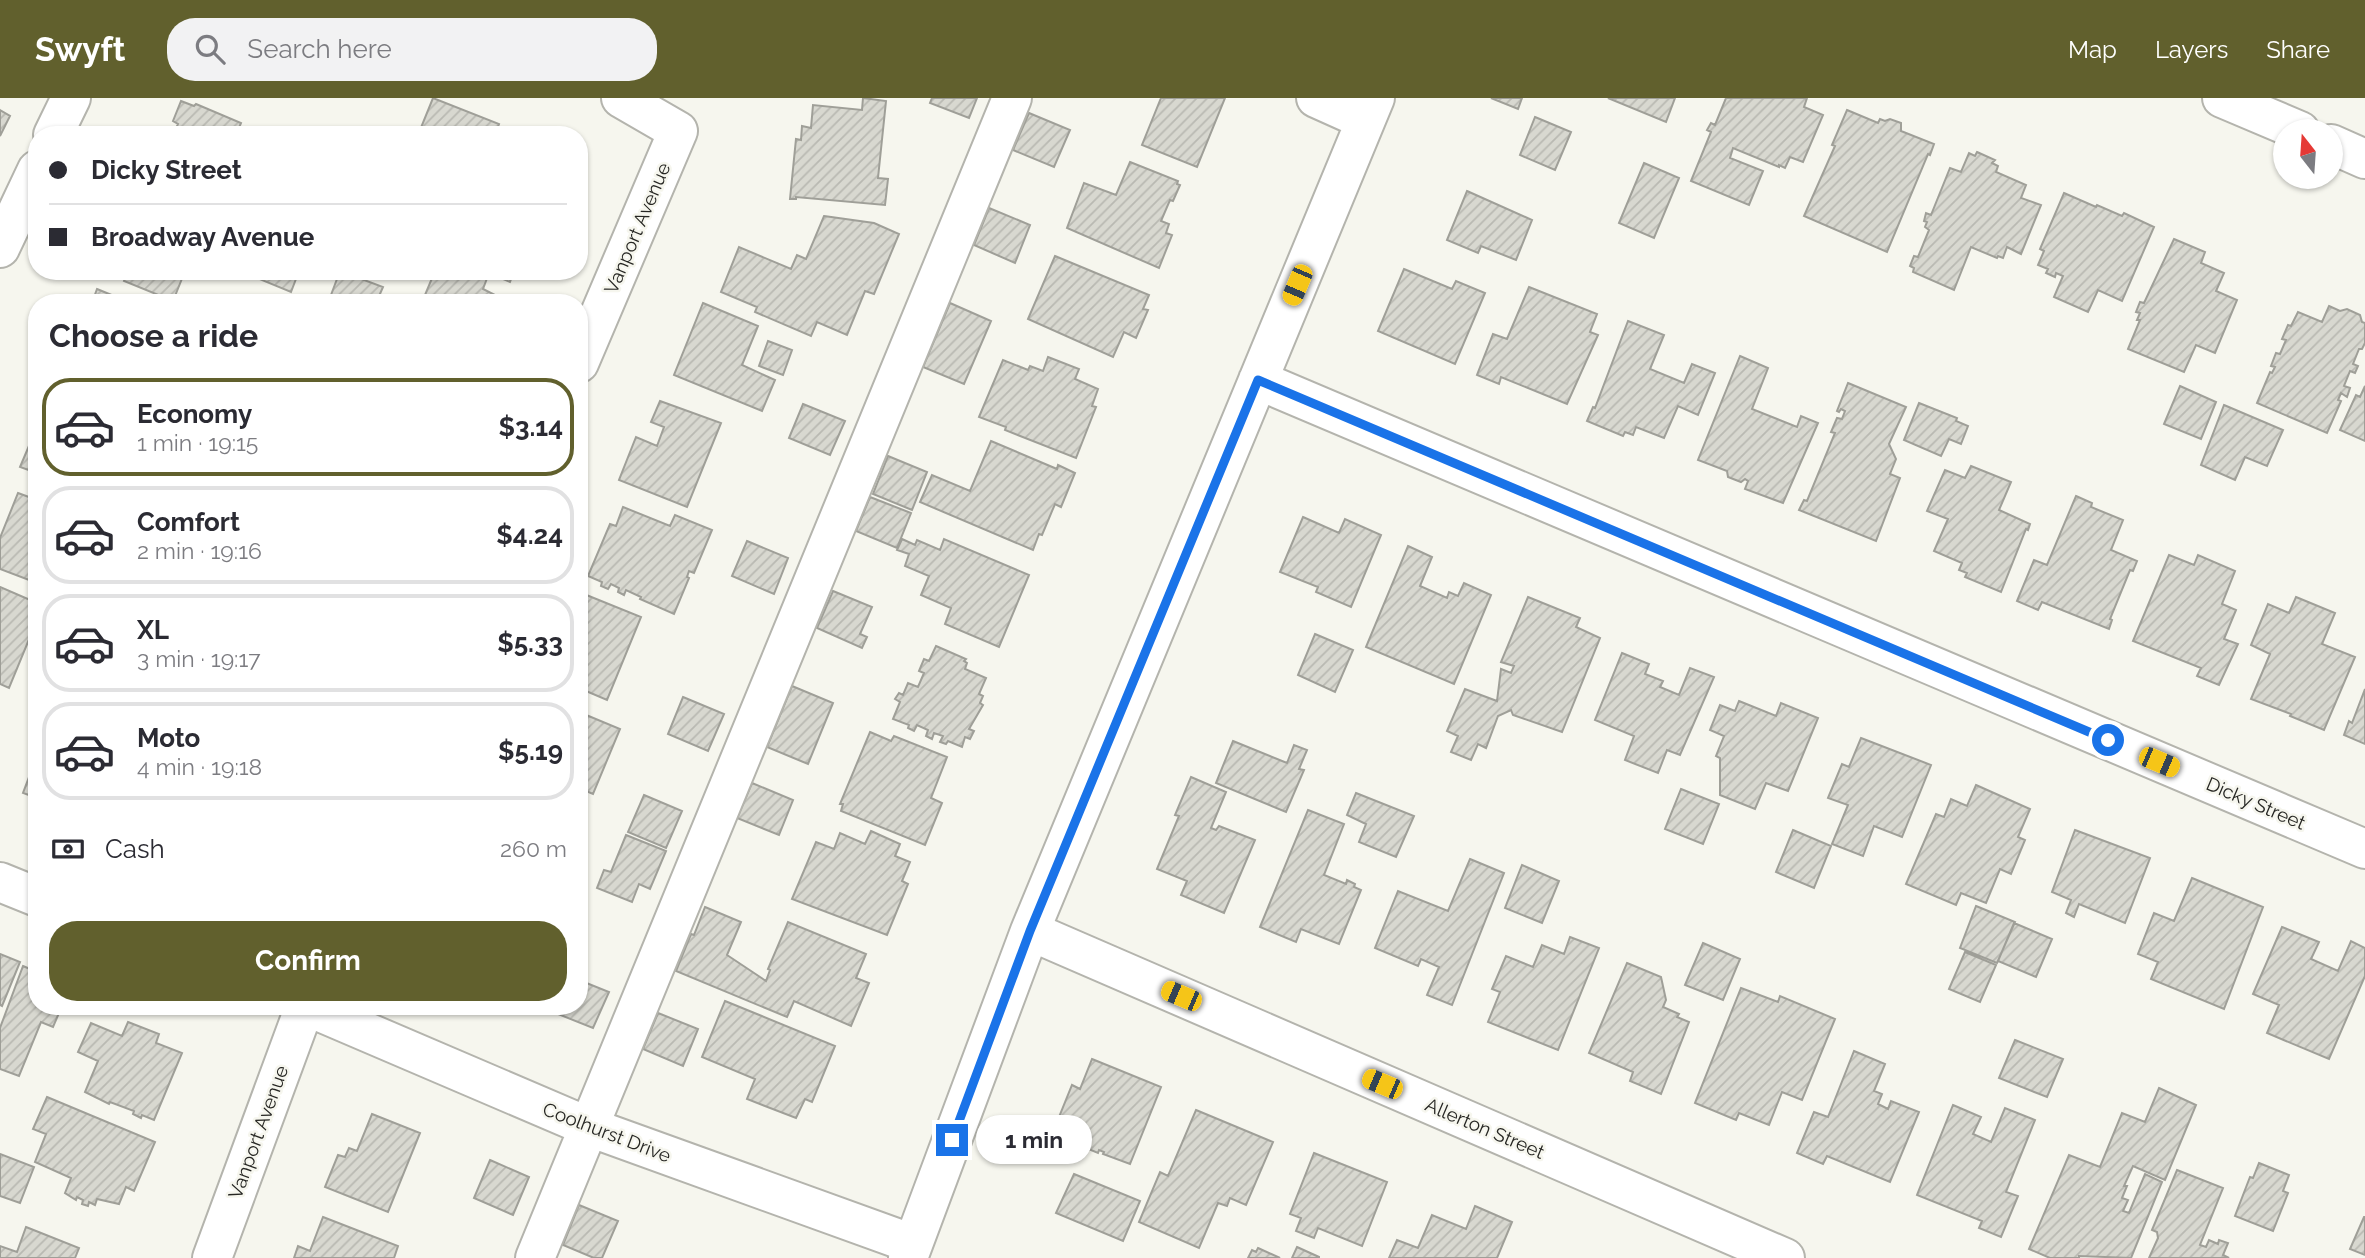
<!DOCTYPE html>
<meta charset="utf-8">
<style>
body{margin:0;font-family:Raleway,sans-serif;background:#f2f2f3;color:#2b2b33;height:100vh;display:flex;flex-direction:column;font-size:26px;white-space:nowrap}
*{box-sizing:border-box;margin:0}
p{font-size:23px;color:#7c7c81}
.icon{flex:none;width:38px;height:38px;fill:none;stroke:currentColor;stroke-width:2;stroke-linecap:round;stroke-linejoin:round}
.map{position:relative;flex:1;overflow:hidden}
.drawer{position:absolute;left:28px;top:196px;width:560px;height:721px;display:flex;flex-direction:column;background:#fff;border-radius:28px;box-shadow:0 2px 5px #0004}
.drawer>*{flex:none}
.banner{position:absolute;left:28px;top:28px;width:560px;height:154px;border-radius:28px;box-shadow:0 2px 5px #0004;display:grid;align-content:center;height:154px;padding:0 21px;background:#fff}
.needle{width:46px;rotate:343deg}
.fabs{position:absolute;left:2273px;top:21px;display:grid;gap:14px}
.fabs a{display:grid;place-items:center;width:70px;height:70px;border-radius:50%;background:#fff;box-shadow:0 2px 5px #0004;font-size:35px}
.end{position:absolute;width:32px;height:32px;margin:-16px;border:9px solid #1a73e8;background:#fff;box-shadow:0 0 0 4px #fff}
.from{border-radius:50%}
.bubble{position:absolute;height:49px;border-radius:24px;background:#fff;box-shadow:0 2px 5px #0004;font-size:23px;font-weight:700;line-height:49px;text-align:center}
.car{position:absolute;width:21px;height:42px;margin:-21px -10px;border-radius:9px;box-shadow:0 0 5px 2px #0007;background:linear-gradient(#f5c518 24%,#345 0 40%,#f5c518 0 76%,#345 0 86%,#f5c518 0)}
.banner b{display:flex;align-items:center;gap:24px;height:66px;font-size:26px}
.banner b+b{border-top:2px solid #e1e1e2}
.banner i{width:18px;height:18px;background:#2b2b33}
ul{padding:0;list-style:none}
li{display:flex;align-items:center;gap:21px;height:98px;margin:0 14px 10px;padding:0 7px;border:4px solid #e1e1e2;border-radius:28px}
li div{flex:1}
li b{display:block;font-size:26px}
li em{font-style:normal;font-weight:700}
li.active{border-color:#61602d}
li>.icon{width:63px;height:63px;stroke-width:1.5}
h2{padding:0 21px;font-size:32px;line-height:84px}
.pay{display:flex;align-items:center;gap:18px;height:77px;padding:0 21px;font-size:26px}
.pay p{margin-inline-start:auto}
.cta{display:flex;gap:14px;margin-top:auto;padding:14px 21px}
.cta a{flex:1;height:80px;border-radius:28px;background:#61602d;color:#fff;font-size:28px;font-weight:700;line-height:80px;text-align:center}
header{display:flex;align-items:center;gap:42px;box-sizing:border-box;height:98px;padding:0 35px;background:#61602d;color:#fff}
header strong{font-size:33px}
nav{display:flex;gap:38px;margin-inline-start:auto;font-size:24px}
.search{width:490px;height:63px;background:#f2f2f3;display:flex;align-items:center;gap:18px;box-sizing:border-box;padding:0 24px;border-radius:28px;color:#7c7c81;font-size:26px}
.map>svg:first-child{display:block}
.building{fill:url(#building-hatch);stroke:#9f9f98;stroke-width:2}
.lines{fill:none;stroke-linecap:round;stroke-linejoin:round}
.minor-casing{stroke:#b4b4ad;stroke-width:42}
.minor{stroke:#fff;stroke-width:38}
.route{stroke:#1a73e8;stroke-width:9}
.labels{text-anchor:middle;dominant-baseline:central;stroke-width:5;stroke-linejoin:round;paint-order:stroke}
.street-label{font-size:19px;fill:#262623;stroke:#f6f6ee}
</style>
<header>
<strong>Swyft</strong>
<div class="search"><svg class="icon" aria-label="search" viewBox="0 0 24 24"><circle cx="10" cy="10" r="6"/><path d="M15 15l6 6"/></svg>Search here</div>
<nav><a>Map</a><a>Layers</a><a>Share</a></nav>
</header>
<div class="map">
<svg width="2365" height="1160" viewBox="0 0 2365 1160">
<defs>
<pattern id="building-hatch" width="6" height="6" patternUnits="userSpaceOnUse" patternTransform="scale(1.75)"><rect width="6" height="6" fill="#d8d8d0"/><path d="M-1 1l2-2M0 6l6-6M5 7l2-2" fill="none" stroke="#b9b9b2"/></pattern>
</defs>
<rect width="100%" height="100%" fill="#f6f6ee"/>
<path class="building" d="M433 0 499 26 495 37H418Z
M863 0 886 3 878 80 888 81 885 107 796 99V101H790L796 41 801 42 802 28 811 30 813 7 862 12Z
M932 0H977L969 20 930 5Z
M1161 0H1225L1197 69 1142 47Z
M1491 0H1522L1518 11Z
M1608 0H1675L1666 24Z
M1726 0H1807L1804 9 1823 17 1803 64 1790 59 1785 70 1779 67V69L1733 50 1730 60 1763 73 1749 107 1691 83 1711 34 1707 32 1711 25 1715 27Z
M181 3 194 8 196 6 241 25 236 37H173L178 26 173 23Z
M0 12 10 18 0 38Z
M1847 12 1878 25 1880 21 1885 23 1890 21 1901 25V33L1934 46 1930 57 1928 56 1887 154 1804 118 1835 48 1832 47Z
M1029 15 1070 32 1054 69 1013 52Z
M1535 19 1571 34 1555 72 1520 57Z
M1977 54 1995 62 1992 65 1998 68 1996 74 2026 87 2021 100 2041 107 2021 156 2007 149 2003 160 1998 158 1997 160 1971 149 1954 192 1913 174 1914 170 1910 168 1914 158 1918 159 1929 132 1925 129 1927 124 1924 123 1926 115 1931 117 1950 70 1961 74 1969 55 1975 58Z
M1130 64 1178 83 1177 86 1180 87 1173 103 1170 102 1161 123 1169 126 1166 135 1172 137 1159 170 1067 130 1084 85 1116 97Z
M1644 65 1679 80 1654 140 1619 125Z
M1467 93 1532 122 1516 162 1481 148 1478 155 1447 142Z
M2064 95 2096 109 2097 107 2122 118 2124 115 2154 129 2122 203 2098 192 2088 214 2054 199 2063 178 2056 175 2055 179 2046 175 2048 171 2038 167 2044 153 2040 151Z
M989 110 1030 127 1015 165 974 147Z
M824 118 874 125 899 136 874 196 865 193 847 237 817 224 811 238 755 214 757 209 721 194 739 149 791 171 797 157 806 161Z
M2174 141 2205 154 2201 165 2224 175 2216 193 2237 202 2215 255 2196 247 2184 274 2128 251 2140 222H2137L2140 215 2136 214 2140 204 2144 205Z
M1055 158 1149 197 1143 211 1148 212 1136 240 1124 234 1113 259 1028 221Z
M1404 171 1452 191 1456 183 1485 195 1455 266 1378 233Z
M128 173H185L173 203 124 183Z
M240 173H299L291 194Z
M340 173 383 189 376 205H328Z
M435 173H514L510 184 489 175 483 191 495 197 492 205H445L425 197Z
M1529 189 1597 216 1590 234 1598 237 1567 306 1501 279 1499 286 1477 277 1493 236 1507 241Z
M97 191 131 205H92Z
M703 205 758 228 742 267 775 282 762 313 674 277Z
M950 205 991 223 964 286 923 269Z
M2329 208 2340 213 2347 211 2360 217 2362 224 2365 225V245L2362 251H2359L2353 266 2358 268 2355 275 2350 273 2344 288 2350 290 2347 299 2341 295 2338 302 2341 303 2327 335 2257 305 2270 274 2272 275 2275 269 2271 268 2276 255 2280 256 2286 242 2282 241 2288 227 2291 228 2298 214 2322 224Z
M1628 223 1664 237 1650 271 1684 285 1692 266 1715 275 1698 317 1678 308 1664 340 1636 329 1633 337 1625 334 1623 338 1587 323 1593 309 1595 310Z
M768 243 792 252 783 277 759 268Z
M1740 258 1768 270 1752 311 1797 329 1801 318 1818 325 1783 405 1745 391 1748 383 1745 381 1741 384 1728 379 1727 373 1698 362Z
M1048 259 1079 271 1075 281 1098 291 1092 308 1096 309 1076 360 1005 332 1006 329 979 319 1003 262 1028 272 1030 268 1043 273Z
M1848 285 1906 309 1889 346 1896 361 1890 376 1900 380 1876 443 1799 412 1804 402 1807 403 1835 335 1831 334 1837 320 1842 321 1845 313 1841 311 1839 314 1837 313Z
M2180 288 2216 304 2201 341 2164 326Z
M2365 288V343L2340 332 2356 297 2360 299Z
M660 303 721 325 687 409 619 382 636 339 657 348 664 329 651 324Z
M1919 305 1957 320 1956 323 1968 328 1961 346 1949 341 1941 358 1904 342Z
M803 306 845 323 830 357 789 340Z
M2224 307 2283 332 2267 368 2245 359 2235 382 2201 367Z
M37 329V375L20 369Z
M991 343 1057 371 1058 367 1075 375 1061 409 1055 406 1042 437 1039 436 1033 452 920 404 932 377 970 393Z
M888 358 927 374 912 412 873 396Z
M1971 368 2011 384 1999 412 2030 426 2028 432 2026 431 2001 494 1965 479 1967 475 1959 472 1962 465 1934 453 1948 421 1927 413 1945 372 1965 380Z
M18 395 37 402V485L0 471V440Z
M2076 398 2092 405 2091 409 2123 422 2111 452 2137 463 2133 473 2130 472 2110 521 2112 522 2109 531 2042 504 2038 512 2017 503 2034 462 2047 467Z
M870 399 911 415 897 450 856 433Z
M623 409 670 428 675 417 712 432 694 475 689 473 687 479 689 480 674 516 640 501 641 499 626 492 624 497 618 494 619 490 611 486 608 491 601 488 602 484 588 478 610 426 616 428Z
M1303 419 1339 435 1345 421 1381 437 1351 509 1316 494 1318 489 1280 474Z
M902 441 915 447 917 442 940 452 944 441 1029 477 999 549 945 526 951 510 921 497 929 478 905 468 909 456 897 452Z
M747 443 788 460 774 496 732 478Z
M1408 448 1432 459 1420 488 1447 500 1449 494 1458 498 1464 485 1491 497 1454 586 1366 549Z
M2169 457 2194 467 2198 457 2235 473 2222 506 2236 512 2224 541 2238 546 2219 587 2197 578 2201 570 2133 543Z
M0 489 37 505V522L9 590 0 586Z
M833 493 872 509 860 536 867 539 862 550 817 530Z
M579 494 641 519 607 602 579 590Z
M1528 499 1580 520 1576 529 1600 540 1562 634 1513 617 1511 612 1498 618 1486 650 1478 646 1471 662 1451 654 1458 638 1447 633 1465 591 1497 603 1501 571 1511 575 1514 568 1501 564Z
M2296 499 2335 515 2322 546 2355 559 2324 632 2290 618 2291 616 2251 601 2270 556 2251 547 2268 506 2289 515Z
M1315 536 1353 552 1335 594 1298 577Z
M936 548 966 561 964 563 967 565 965 571 986 580 979 596 983 598 980 605 983 607 969 631 974 633 970 641 965 639 962 649 948 643 946 646 940 644 943 638 934 635 932 641 926 638 928 632 917 627 914 633 908 630 909 627 893 621 900 604 895 601 899 595 903 597 908 585 918 589 924 575 919 573 924 561 929 563Z
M1622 555 1649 566 1645 576 1663 583 1660 589 1679 597 1690 570 1714 579 1680 657 1667 652 1658 675 1625 662 1634 638 1595 622Z
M792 588 833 605 808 666 767 649Z
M2365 591V646L2344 637 2349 623 2352 625Z
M683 599 724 616 708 653 668 636Z
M1739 603 1776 618 1781 605 1818 620 1788 693 1766 685 1755 711 1720 697V660L1716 658 1724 638 1710 632 1720 607 1735 613Z
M579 614 620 631 593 696 579 690Z
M870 634 891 643 894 638 947 659 931 700 942 705 925 747 841 713 843 706H840Z
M1861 640 1931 667 1902 739 1874 728 1863 758 1832 746 1848 707 1828 700 1842 666 1849 669Z
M1233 643 1287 665 1294 647 1307 652 1299 671 1304 672 1286 714 1216 685Z
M37 658V700L23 695Z
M1191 679 1226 694 1211 730 1216 732 1219 728 1255 742 1224 815 1181 797 1187 783 1157 771 1179 718 1175 717Z
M752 685 793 702 779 737 737 720Z
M1976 687 2030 711 2018 739 2025 742 2011 776 2000 771 1986 805 1961 795 1956 807 1906 786 1936 716 1944 719 1951 701 1967 708Z
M1681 691 1719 706 1703 746 1665 731Z
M1356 695 1414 718 1396 759 1359 744 1366 726 1347 717Z
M644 697 682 713 666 750 628 734Z
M1308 712 1344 726 1324 777 1346 786 1347 782 1355 786 1354 789 1361 792 1339 846 1301 831 1296 844 1260 829Z
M1793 732 1831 748 1814 790 1776 774Z
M2075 732 2150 760 2125 825 2079 806 2074 819 2066 815 2071 802 2052 794Z
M871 733 900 746 895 758 910 764 902 783 908 786 887 837 792 801 816 744 834 751 840 735 865 746Z
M626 737 666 753 650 791 639 786 632 804 597 790 604 772 611 774Z
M1470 761 1504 775 1452 907 1427 897 1439 869 1421 861 1418 868 1375 850 1398 793 1448 813Z
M1522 767 1559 783 1542 825 1505 810Z
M2192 780 2263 809 2224 911 2151 881 2158 864 2138 856 2154 815 2174 823Z
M1976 808 2015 824 1997 865 1960 850Z
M705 809 741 824 727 857 766 883 770 872 768 871 788 824 866 856 856 880 869 885 851 928 794 903 787 919 676 873 691 836 694 837Z
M2014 825 2052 841 2036 879 1998 863Z
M2282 829 2319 844 2311 861 2338 873 2351 843 2365 850V878L2329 961 2267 935 2279 907 2253 896Z
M1570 839 1599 850 1558 952 1488 924 1500 894 1492 891 1506 858 1533 869 1542 847 1564 856Z
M1703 845 1740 861 1723 902 1685 887Z
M1965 854 1996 867 1980 904 1949 891Z
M0 856 20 864 2 908 0 907Z
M1627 865 1661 879 1666 902 1663 909 1679 916 1677 919 1689 924 1661 996 1630 983 1633 974 1589 955Z
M23 868 37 874V908H62L53 929 41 924 19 978 0 971V930Z
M579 882 609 894 593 930 553 914 555 908H579Z
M1741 890 1778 904 1780 898 1835 921 1802 1002 1782 994 1769 1027 1739 1015 1736 1022 1695 1005Z
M725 903 835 948 812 1004 805 1001 796 1020 747 1001 755 981 702 959Z
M658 915 698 931 683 968 643 951Z
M128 924 159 936 156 945 182 955 154 1022 142 1017 141 1020 133 1016 134 1013 110 1004 109 1006 85 994 98 963 78 954 91 925 122 938Z
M2015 942 2063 961 2047 999 1999 980Z
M1854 953 1885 966 1874 993 1882 996 1878 1006 1888 1011 1891 1003 1919 1014 1890 1084 1827 1058 1823 1066 1797 1055 1814 1014 1828 1019Z
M1092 961 1161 989 1130 1066 1103 1056 1104 1054 1099 1052 1098 1055 1086 1050 1087 1048 1053 1034 1072 987 1080 991Z
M2159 990 2196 1007 2165 1082 2133 1068 2124 1088H2127L2122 1100 2128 1102 2123 1113 2129 1115 2145 1076 2162 1084 2131 1160 2079 1158V1160H2050L2029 1151 2069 1057 2100 1069 2122 1015 2145 1024Z
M47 999 155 1044 134 1093 126 1089 119 1106 97 1101 95 1107 89 1104 88 1108 82 1106 83 1102 77 1099 76 1102 65 1095 71 1080 35 1064 46 1036 33 1031Z
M1953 1007 1981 1019 1973 1036 1991 1044 2005 1010 2035 1022 2006 1094 2018 1098 2001 1139 1979 1130 1982 1123 1917 1097Z
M1196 1012 1273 1044 1246 1107 1230 1100 1227 1108 1218 1105 1199 1150 1139 1124 1160 1074 1168 1078Z
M372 1016 420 1035 388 1114 325 1089 338 1057 345 1059 349 1050 357 1053Z
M1314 1055 1387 1084 1362 1148 1318 1130 1314 1140 1296 1133 1301 1120 1290 1116Z
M0 1056 34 1069 20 1105 0 1098Z
M490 1062 529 1079 513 1117 474 1100Z
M2259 1065 2289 1077 2283 1093 2288 1095 2273 1133 2235 1118 2250 1079 2253 1080Z
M2177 1072 2223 1090 2200 1147 2206 1149 2209 1142 2218 1146 2219 1142 2228 1145 2223 1157 2229 1160H2149L2158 1140 2157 1134 2152 1132Z
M1074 1076 1140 1103 1123 1143 1056 1115Z
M579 1107 618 1123 602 1160H594L563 1147Z
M1475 1108 1512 1124 1497 1160H1389L1397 1142 1418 1150 1432 1117 1466 1131Z
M323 1119 398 1148 394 1160H294L298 1148 310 1153Z
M2364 1119H2365V1157L2350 1151Z
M26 1129 79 1150 75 1160H0V1148L17 1154Z
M1297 1149 1319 1159V1160H1292Z
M1258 1150 1280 1160H1248L1252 1152 1256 1154Z"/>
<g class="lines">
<defs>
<path id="minor" d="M1316 0 1365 22
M2222 0 2300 33
M53 37 71 0
M2331 46 2365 61
M0 150 37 72
M579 265 678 33 621 0
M1258 282 2365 751
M0 784 37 799
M1030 833 1785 1160
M306 908 589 1029 913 1146
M212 1160 305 908
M535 1160 1012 0
M908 1160 1030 833 1375 0"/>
</defs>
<use href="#minor" class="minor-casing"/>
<use href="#minor" class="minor"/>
</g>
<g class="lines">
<path class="route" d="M952 1042 1030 833 1258 282 2108 642"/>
</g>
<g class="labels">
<g class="street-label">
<text transform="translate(637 130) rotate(-67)">Vanport Avenue</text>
<text transform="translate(2256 705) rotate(23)">Dicky Street</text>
<text transform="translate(1485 1030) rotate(23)">Allerton Street</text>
<text transform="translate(258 1034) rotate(-70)">Vanport Avenue</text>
<text transform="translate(607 1034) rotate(21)">Coolhurst Drive</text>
</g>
</g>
</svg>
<div class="fabs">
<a><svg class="needle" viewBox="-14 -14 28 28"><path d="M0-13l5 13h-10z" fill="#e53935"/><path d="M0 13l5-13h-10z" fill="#7c7c81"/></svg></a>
</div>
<i class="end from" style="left:2108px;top:642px"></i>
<i class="end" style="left:952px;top:1042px"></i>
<div class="bubble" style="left:976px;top:1017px;width:116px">1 min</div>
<i class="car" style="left:1297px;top:187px;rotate:203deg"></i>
<i class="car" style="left:2159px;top:664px;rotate:113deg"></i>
<i class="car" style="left:1181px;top:898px;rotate:293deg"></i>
<i class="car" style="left:1382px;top:986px;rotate:293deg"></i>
<div class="banner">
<b><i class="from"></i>Dicky Street</b>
<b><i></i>Broadway Avenue</b>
</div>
<section class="drawer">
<h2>Choose a ride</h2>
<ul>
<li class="active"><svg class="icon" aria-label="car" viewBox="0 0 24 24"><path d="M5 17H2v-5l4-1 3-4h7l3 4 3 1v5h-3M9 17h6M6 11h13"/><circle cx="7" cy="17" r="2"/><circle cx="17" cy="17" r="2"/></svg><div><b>Economy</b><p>1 min · 19:15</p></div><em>$3.14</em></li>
<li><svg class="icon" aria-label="car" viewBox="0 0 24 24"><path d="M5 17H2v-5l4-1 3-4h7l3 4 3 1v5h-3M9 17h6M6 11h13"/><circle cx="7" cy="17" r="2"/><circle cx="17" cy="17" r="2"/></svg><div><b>Comfort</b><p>2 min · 19:16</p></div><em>$4.24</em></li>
<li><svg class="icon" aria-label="car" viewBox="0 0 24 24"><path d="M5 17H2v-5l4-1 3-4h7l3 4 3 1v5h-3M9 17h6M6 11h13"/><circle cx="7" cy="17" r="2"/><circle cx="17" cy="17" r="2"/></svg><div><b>XL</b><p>3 min · 19:17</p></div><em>$5.33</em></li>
<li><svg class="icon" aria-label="car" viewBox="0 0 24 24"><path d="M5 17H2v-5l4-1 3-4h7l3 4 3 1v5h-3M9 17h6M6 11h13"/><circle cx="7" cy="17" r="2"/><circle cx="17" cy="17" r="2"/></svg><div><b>Moto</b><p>4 min · 19:18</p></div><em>$5.19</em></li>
</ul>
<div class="pay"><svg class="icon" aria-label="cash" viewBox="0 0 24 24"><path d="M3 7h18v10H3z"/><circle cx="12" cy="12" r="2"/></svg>Cash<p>260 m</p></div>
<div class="cta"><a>Confirm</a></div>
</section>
</div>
